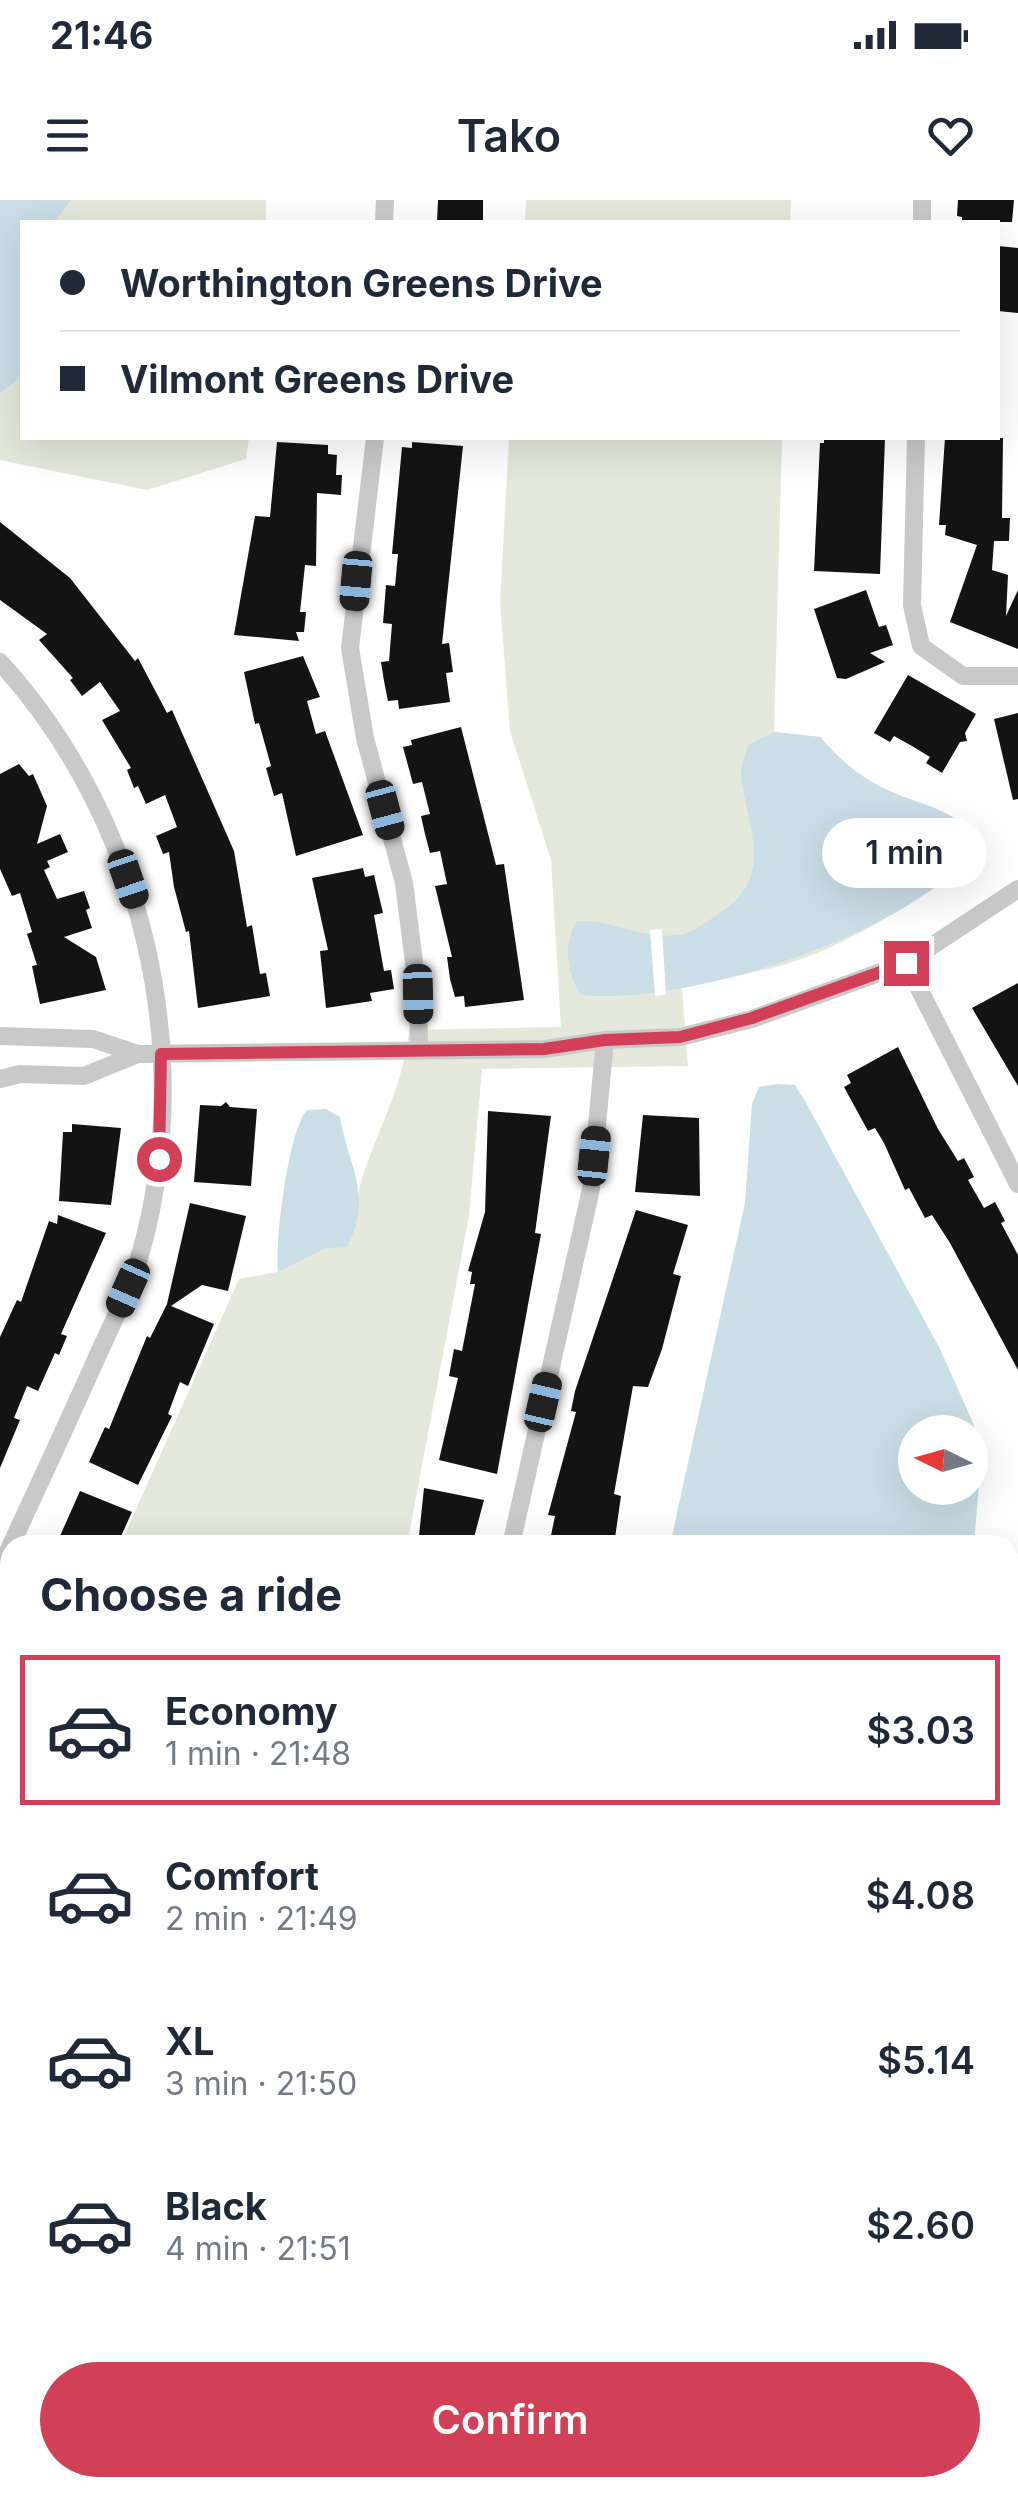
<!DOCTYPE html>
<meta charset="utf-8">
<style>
body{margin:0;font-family:Inter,sans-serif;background:#f6f6f7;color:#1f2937;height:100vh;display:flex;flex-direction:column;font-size:38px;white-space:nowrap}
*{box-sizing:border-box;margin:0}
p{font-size:32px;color:#747a83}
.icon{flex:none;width:55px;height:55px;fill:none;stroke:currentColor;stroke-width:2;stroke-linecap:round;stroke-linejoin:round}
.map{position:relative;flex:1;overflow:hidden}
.drawer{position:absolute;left:0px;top:1335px;width:1020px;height:962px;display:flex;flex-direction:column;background:#fff;border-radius:30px 30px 0 0;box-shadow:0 10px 40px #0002}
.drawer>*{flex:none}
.hud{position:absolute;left:20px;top:20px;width:980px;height:220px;border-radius:0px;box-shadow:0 10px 40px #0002;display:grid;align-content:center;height:220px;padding:0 40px;background:#fff}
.needle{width:65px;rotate:275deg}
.controls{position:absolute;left:898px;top:1215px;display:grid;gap:20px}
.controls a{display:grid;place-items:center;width:90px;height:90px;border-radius:50%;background:#fff;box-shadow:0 10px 40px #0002;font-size:50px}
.end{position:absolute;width:45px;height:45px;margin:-22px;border:12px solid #d24058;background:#fff;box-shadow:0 0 0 5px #fff}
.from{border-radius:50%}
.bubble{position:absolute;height:70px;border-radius:35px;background:#fff;box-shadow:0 10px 40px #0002;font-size:32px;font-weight:600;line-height:70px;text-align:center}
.car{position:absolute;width:30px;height:60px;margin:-30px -15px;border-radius:12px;box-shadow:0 0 8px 2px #0007;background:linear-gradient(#222 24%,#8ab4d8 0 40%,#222 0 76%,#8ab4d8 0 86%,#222 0)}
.hud b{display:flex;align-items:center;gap:35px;height:95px;font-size:38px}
.hud b+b{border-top:2px solid #e0e1e3}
.hud i{width:25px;height:25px;background:#1f2937}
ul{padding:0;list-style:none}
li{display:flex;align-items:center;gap:30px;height:150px;margin:0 20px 15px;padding:0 20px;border:5px solid transparent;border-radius:0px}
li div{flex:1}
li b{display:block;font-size:38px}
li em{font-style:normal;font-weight:600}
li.on{border-color:#d24058}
li>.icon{width:90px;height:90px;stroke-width:1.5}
h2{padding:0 40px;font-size:45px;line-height:120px}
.cta{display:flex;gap:20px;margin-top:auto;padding:20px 40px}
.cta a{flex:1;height:115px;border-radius:60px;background:#d24058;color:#fff;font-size:40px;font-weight:600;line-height:115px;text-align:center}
.status{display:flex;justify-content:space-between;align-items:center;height:70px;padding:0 50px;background:#fff;direction:ltr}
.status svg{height:28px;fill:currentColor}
header{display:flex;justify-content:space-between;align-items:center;height:130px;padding:0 40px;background:#fff;font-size:45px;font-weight:600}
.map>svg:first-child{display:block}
.green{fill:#e4e9db}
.water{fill:#c9dee7;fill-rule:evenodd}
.pier{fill:#fff}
.building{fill:#131313}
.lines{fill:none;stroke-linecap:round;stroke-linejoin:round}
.service{stroke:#c9c9c9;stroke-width:9}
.minor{stroke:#c9c9c9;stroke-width:18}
.route{stroke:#d24058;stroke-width:12}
</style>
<div class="status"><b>21:46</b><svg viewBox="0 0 49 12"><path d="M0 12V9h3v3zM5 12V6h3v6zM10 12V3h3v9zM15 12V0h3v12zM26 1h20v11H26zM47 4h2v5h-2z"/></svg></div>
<header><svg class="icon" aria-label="menu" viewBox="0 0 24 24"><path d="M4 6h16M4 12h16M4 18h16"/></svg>Tako<svg class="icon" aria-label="heart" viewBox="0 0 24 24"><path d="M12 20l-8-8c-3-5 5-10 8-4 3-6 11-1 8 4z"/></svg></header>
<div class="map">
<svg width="1018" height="2297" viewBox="0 0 1018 2297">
<rect width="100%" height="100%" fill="#fff"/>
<path class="green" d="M0 0H266V22H22V238H249L246 259 147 290 0 260Z
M526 0H791L790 22H525Z
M509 238H782L774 532 820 537C836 555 852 571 874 583 912 606 956 604 981 645 950 685 853 741 804 758 766 772 722 778 682 788L688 866 482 869 469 1016 407 1345H120L239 1079 277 1072 324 1049 347 1046C359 1024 355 1002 362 978 379 927 404 884 409 830L561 827 551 660 510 531 500 402Z
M1010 1800H1018V2086H1010Z
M10 2095V2288H510L508 2297H0V2104Z"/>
<path class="water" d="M0 0H71L55 22H22V176L0 193Z
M774 532 820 537C836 555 852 571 874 583 912 606 956 604 981 645 910 734 693 805 581 795 566 773 563 743 577 721 614 719 647 742 684 734 695 731 708 721 718 714 777 678 747 628 741 575 740 565 746 554 748 545Z
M777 884 795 885 805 901 940 1149 974 1225 979 1284 974 1345H670L745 1003 752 904 759 887ZM970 1232V1288H915V1232Z
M326 909 340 917C348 966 374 996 347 1047L324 1049 278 1072C275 1041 288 932 307 910Z
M1010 2086H1018V2297H508L510 2288H1010Z"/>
<path class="pier" d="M662 729 666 795 655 796 650 730Z"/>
<path class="building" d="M438 0H483V22H437Z
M958 0H1014L1012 22H962V17L957 16Z
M998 46 1018 48V113L998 111Z
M824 238H885L880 374 814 371 820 243H824Z
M945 238H1003L1002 318H1010L1009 341H994L992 370 1008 375 1006 416 1018 390V449L950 422 977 345 945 335 946 325H939Z
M277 242 328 245V254L337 255 336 275H342L341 295 317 293 316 366 305 365 300 412H306L304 432H296L299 441 234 435 255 316 270 317Z
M412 242 463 246 442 444 449 443 453 472 446 473 450 502 399 509 398 500 388 501 384 481 381 462 389 461 392 424 383 423 386 385 395 386 398 354H392L402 247 412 248Z
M0 322 70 378 135 461 138 458 167 513 172 510 234 651 247 727 252 725 260 774 266 773 270 796 198 808 189 731 186 732 174 687 169 652 163 654 156 636 177 627 165 595 146 604 138 586 134 588 127 570 131 568 102 520 120 511 100 482 82 496 70 480 73 478 39 440 47 434 0 400Z
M866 390 879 427 886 425 893 445 870 453 885 462 846 479 837 478 814 409Z
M303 456 320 497 307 501 316 534 325 531 363 635 296 656 282 593 274 596 266 568 271 566 259 523 255 524 244 472Z
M908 475 976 514 965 533 967 541 960 542 942 573 926 563 930 557 912 546 894 536 890 542 874 533Z
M1018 513V599L1013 600 994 519Z
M461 527 496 665 504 664 524 800 465 807 464 796 455 797 450 779 447 757H452L435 686 447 684 440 651 430 653 425 634 421 616 430 614 422 582 413 584 403 547 412 545 411 540Z
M19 564 29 576 33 574 47 606 37 644 60 634 68 652 47 661 50 667 44 670 57 699 84 691 90 708 86 710 92 728 64 737 96 757 106 790 40 804 32 766 37 765 27 734 32 732 20 693 12 696 0 669V574Z
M363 668 365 677 374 675 383 713 374 715 384 771 391 770 394 789 370 793 372 801 326 808 320 751 328 750 312 678Z
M1018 783V886L972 808Z
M898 847 938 929 958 961 964 958 974 977 968 980 984 1008 995 1002 1005 1021 1001 1023 1018 1055V1170L950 1043 932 1015 925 1018 909 988 905 990 884 943 875 928 868 931 844 887 851 883 847 875Z
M226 902 230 907 257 909 251 986 194 982 200 905 221 906Z
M488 911 551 916 535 1033 541 1034 497 1274 439 1260 458 1178 449 1176 454 1149 462 1151 475 1084H470L472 1072 468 1071 485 1012Z
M643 915 699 918 700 996 635 992Z
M72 924 121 928 111 1005 59 1001 63 932H72Z
M190 1003 246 1016 228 1091 202 1085 171 1106 214 1124 188 1186 180 1182 168 1214 172 1216 138 1285 89 1262 105 1227 109 1229 147 1136 150 1138 167 1104Z
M636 1010 688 1025 673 1074 681 1076 662 1149 648 1187 633 1186 614 1294 621 1296 614 1345H549L555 1316 548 1315 576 1212 571 1211 575 1191Z
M58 1015 106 1033 61 1134 67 1136 59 1155 55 1153 38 1191 27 1186 14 1218 20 1220 0 1268V1137L17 1100 21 1102 49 1021 57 1024Z
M424 1288 484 1300 472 1345H418Z
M80 1291 132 1312 117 1345H56Z"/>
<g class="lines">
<path class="service" d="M60 2297 69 2288"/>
<path class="minor" d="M384 22 385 0
M922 22V0
M375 238 350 448 365 538 404 683 418 794 419 848
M916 238 912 405 921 446 963 476H1018
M0 462C140 615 197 847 142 1048 131 1089 110 1127 93 1166 66 1226 39 1285 11 1345
M906 763 1018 984
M0 836 93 839 138 854 545 849 605 840 680 837 752 819 906 763 1018 689
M0 879 20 874 84 876 138 854
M511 1345 591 989 605 840
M0 1369 10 1348
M1010 1694 1018 1690"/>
</g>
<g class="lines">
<path class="route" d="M159 959 161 854 544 849 605 840 680 837 752 818 906 763"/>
</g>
</svg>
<div class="controls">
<a><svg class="needle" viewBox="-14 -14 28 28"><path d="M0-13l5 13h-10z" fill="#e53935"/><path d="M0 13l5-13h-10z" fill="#747a83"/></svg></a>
</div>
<i class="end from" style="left:159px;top:959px"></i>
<i class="end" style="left:906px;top:763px"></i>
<div class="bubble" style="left:822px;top:618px;width:165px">1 min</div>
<i class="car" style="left:356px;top:381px;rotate:185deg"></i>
<i class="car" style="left:385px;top:610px;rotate:165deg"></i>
<i class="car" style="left:128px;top:679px;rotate:161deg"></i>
<i class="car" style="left:418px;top:794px;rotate:179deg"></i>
<i class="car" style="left:594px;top:956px;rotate:6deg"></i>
<i class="car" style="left:128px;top:1088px;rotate:204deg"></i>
<i class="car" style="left:543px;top:1202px;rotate:13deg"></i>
<div class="hud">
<b><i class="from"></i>Worthington Greens Drive</b>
<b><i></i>Vilmont Greens Drive</b>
</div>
<section class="drawer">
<h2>Choose a ride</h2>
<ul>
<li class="on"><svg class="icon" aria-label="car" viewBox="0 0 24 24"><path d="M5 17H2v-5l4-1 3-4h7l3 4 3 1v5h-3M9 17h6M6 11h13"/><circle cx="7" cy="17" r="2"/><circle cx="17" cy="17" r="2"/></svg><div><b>Economy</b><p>1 min · 21:48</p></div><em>$3.03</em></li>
<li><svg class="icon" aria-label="car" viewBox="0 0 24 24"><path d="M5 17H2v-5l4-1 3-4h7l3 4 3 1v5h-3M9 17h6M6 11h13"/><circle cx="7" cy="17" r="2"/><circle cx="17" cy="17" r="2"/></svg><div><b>Comfort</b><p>2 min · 21:49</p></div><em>$4.08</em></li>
<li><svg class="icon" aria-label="car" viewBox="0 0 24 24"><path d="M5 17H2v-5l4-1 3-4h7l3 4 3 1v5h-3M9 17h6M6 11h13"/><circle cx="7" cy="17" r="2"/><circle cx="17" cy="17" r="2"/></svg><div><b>XL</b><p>3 min · 21:50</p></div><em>$5.14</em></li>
<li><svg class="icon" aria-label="car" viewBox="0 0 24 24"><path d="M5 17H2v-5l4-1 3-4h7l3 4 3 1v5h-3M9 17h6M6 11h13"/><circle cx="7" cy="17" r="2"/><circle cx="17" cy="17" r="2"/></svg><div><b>Black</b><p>4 min · 21:51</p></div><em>$2.60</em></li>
</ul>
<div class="cta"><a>Confirm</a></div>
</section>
</div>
